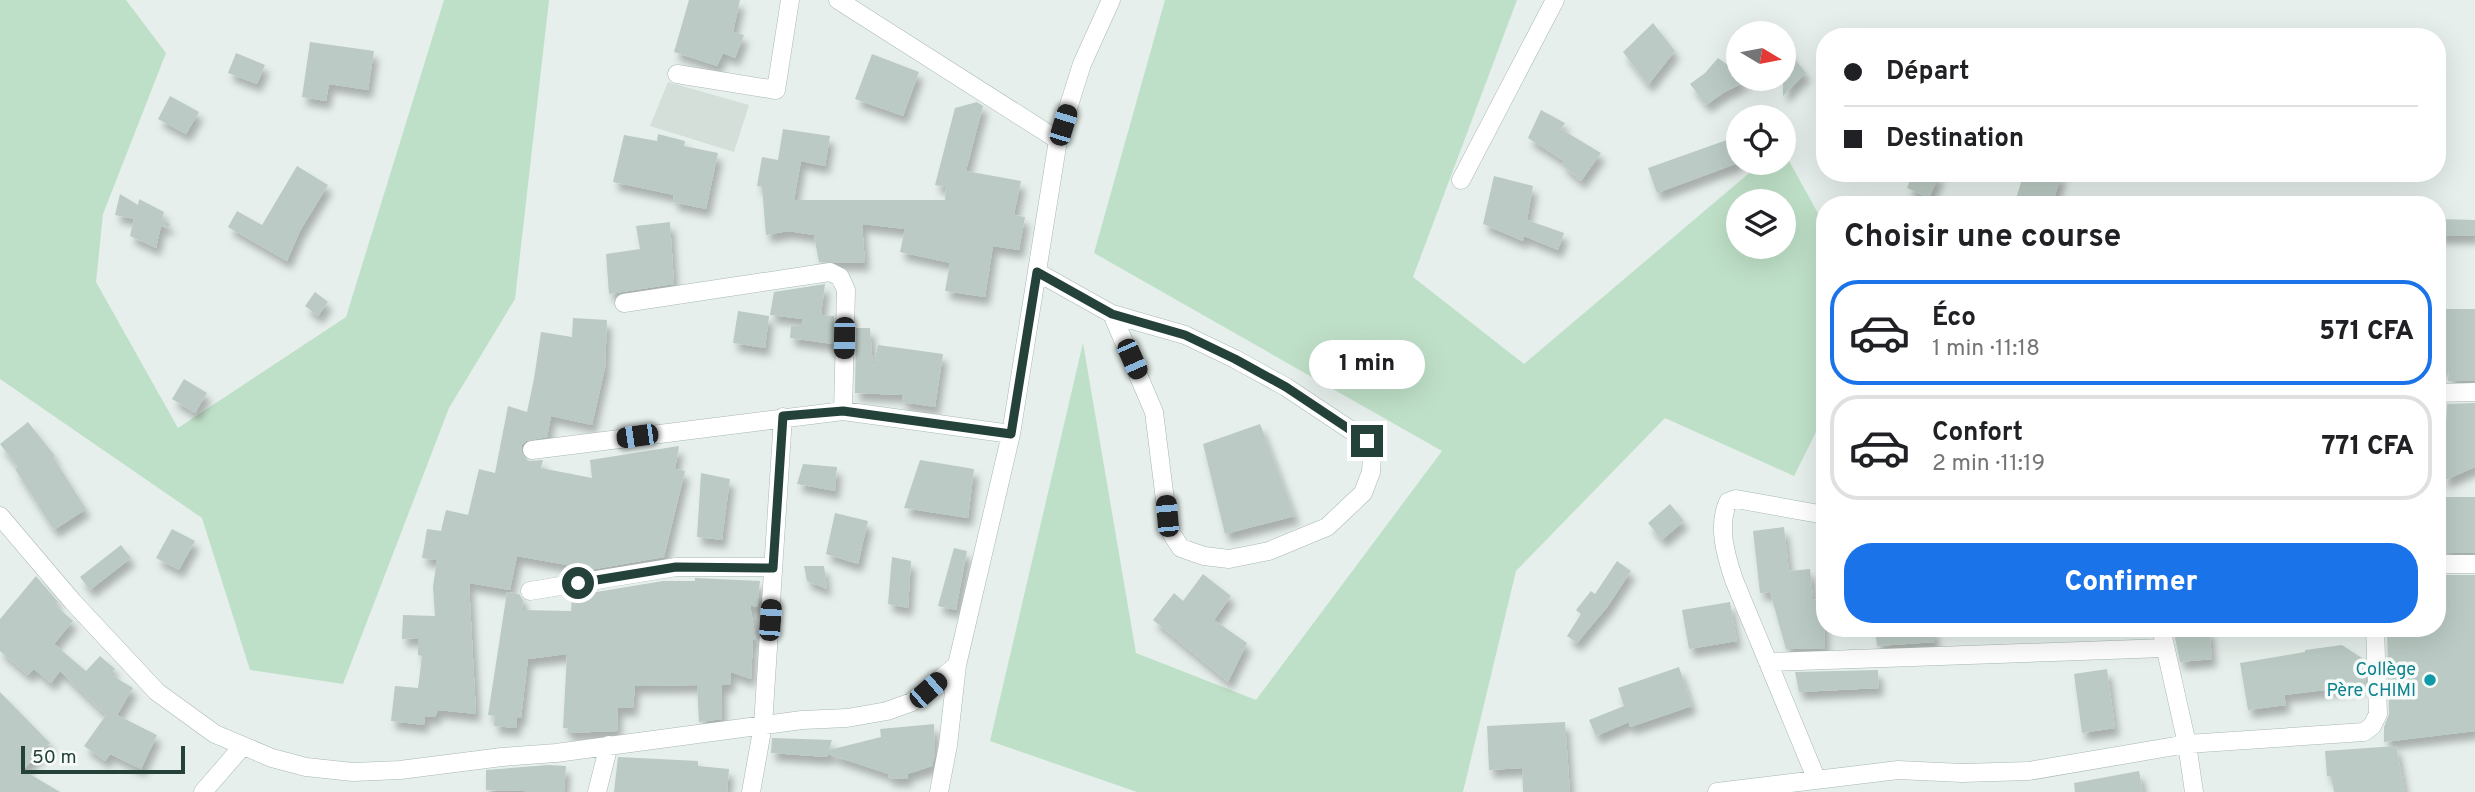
<!DOCTYPE html>
<html lang="fr">
<meta charset="utf-8">
<style>
body{margin:0;font-family:Overpass,sans-serif;background:#f6f6f6;color:#202124;height:100vh;display:flex;flex-direction:column;font-size:26px;white-space:nowrap}
*{box-sizing:border-box;margin:0}
p{font-size:23px;color:#757577}
.icon{flex:none;width:38px;height:38px;fill:none;stroke:currentColor;stroke-width:2;stroke-linecap:round;stroke-linejoin:round}
.map{position:relative;flex:1;overflow:hidden}
.panel{position:absolute;left:1816px;top:196px;width:630px;height:441px;display:flex;flex-direction:column;background:#fff;border-radius:28px;box-shadow:0 7px 28px #0002}
.panel>*{flex:none}
.top-card{position:absolute;left:1816px;top:28px;width:630px;height:154px;border-radius:28px;box-shadow:0 7px 28px #0002;display:grid;align-content:center;height:154px;padding:0 28px;background:#fff}
.needle{width:46px;rotate:100deg}
.buttons{position:absolute;left:1726px;top:21px;display:grid;gap:14px}
.buttons a{display:grid;place-items:center;width:70px;height:70px;border-radius:50%;background:#fff;box-shadow:0 7px 28px #0002;font-size:35px}
.scale{position:absolute;left:21px;bottom:18px;width:164px;box-sizing:border-box;padding-left:7px;border:4px solid #24423a;border-top:0;font-size:19px;line-height:24px;white-space:nowrap;color:#24423a;-webkit-text-stroke:5px #f7fbf9;paint-order:stroke}
.end{position:absolute;width:32px;height:32px;margin:-16px;border:9px solid #24423a;background:#fff;box-shadow:0 0 0 4px #fff}
.from{border-radius:50%}
.bubble{position:absolute;height:49px;border-radius:24px;background:#fff;box-shadow:0 7px 28px #0002;font-size:23px;font-weight:800;line-height:49px;text-align:center}
.car{position:absolute;width:21px;height:42px;margin:-21px -10px;border-radius:9px;box-shadow:0 0 5px 2px #0007;background:linear-gradient(#222 24%,#8ab4d8 0 40%,#222 0 76%,#8ab4d8 0 86%,#222 0)}
.top-card b{display:flex;align-items:center;gap:24px;height:66px;font-size:26px}
.top-card b+b{border-top:2px solid #e0e0e0}
.top-card i{width:18px;height:18px;background:#202124}
ul{padding:0;list-style:none}
li{display:flex;align-items:center;gap:21px;height:105px;margin:0 14px 10px;padding:0 14px;border:4px solid #e0e0e0;border-radius:28px}
li div{flex:1}
li b{display:block;font-size:26px}
li em{font-style:normal;font-weight:800}
li.selected{border-color:#1a73e8}
li>.icon{width:63px;height:63px;stroke-width:1.5}
h2{padding:0 28px;font-size:32px;line-height:84px}
.action{display:flex;gap:14px;margin-top:auto;padding:14px 28px}
.action a{flex:1;height:80px;border-radius:28px;background:#1a73e8;color:#fff;font-size:28px;font-weight:800;line-height:80px;text-align:center}
.map>svg:first-child{display:block}
.built{fill:#d4dfda}
.green{fill:#bfe0c8;fill-rule:evenodd}
.building{fill:#bbcac4;filter:url(#shadow)}
.lines{fill:none;stroke-linecap:round;stroke-linejoin:round}
.street-casing{stroke:#a8b8b2;stroke-width:19}
.street{stroke:#fff;stroke-width:18}
.route{stroke:#24423a;stroke-width:9}
.culture-dot{fill:#0f9aa8;stroke:#f7fbf9;stroke-width:2.5}
.labels{text-anchor:middle;dominant-baseline:central;stroke-width:7;stroke-linejoin:round;paint-order:stroke}
.culture-label{font-size:18px;fill:#0d838f;stroke:#f7fbf9;text-anchor:end}
</style>
<div class="map">
<svg width="2475" height="792" viewBox="0 0 2475 792">
<defs>
<filter id="shadow"><feDropShadow dx="4.5" dy="8" stdDeviation="3.5" flood-color="#0004"/></filter>
</defs>
<rect width="100%" height="100%" fill="#e6efeb"/>
<path class="built" d="M668 82 749 105 734 152 650 126Z"/>
<path class="green" d="M0 0H126L166 53 103 214 96 282 178 428 346 317 444 0H549L515 299 449 408 343 684 250 670 202 518 0 379Z
M1165 0H1517L1413 277 1524 364 1761 163H1783V150L1825 226V414L1794 476 1665 418 1516 571 1463 792H1137L990 741 1083 343 1136 653 1256 700 1442 451 1094 253ZM1738 201H1783V247H1738Z"/>
<path class="building" d="M689 0H740L733 32 744 35 735 58 723 53 717 66 674 52Z
M1653 23 1675 51 1648 85 1623 52Z
M310 42 374 51 368 90 329 84 326 101 302 97Z
M1783 45 1806 73 1783 96Z
M236 53 265 65 257 84 228 73Z
M872 54 919 72 903 116 855 99Z
M1718 58 1738 72V79L1748 80 1723 93 1706 105 1690 84 1705 73Z
M170 96 199 112 186 134 158 119Z
M977 102 983 106 966 171 1021 181 1014 215 1025 217 1019 250 993 246 985 297 945 291 950 263 900 252 905 229 862 224 865 263 819 262 814 235 788 231 766 235 762 187 757 186 762 157 778 160 783 129 830 136 825 166 801 161 794 200H945L946 187 935 185 955 108Z
M1541 110 1565 123 1561 129 1601 153 1581 181 1562 165 1564 161 1528 138Z
M658 134 685 141 684 146 718 153 706 209 673 202 674 195 613 182 624 135 657 141Z
M1738 136V163L1657 193 1648 168Z
M297 166 328 185 300 231 287 261 228 227 237 211 262 225Z
M1913 173H1940L1929 198 1907 188Z
M2024 173H2062L2052 205H2014Z
M1494 176 1533 186 1527 220 1564 233 1558 250 1524 236 1523 241 1483 224Z
M120 194 138 205 139 199 164 212 162 219 170 224 168 228 161 226 156 248 130 236 134 219 115 215Z
M2438 219 2475 220V236H2438Z
M670 222 674 284 609 294 606 254 640 249 636 226Z
M825 284 821 315 834 316 833 344 790 338 791 326H802L803 319 770 315 774 292Z
M315 292 328 302 318 316 305 306Z
M2442 309H2475V381H2448L2449 370H2441Z
M738 311 769 316 765 348 733 343Z
M573 318 607 320 605 368 592 425 551 416 547 437 526 441 522 445 521 452 528 461 543 460 541 468 592 478 590 460 679 446 675 469 685 471 664 557 572 573V566L517 556 510 590 469 583 476 714 438 710 435 717 425 716 424 725 391 721 395 686 418 688 422 656 418 655V638L402 639 403 615 435 616 433 586 437 560 422 558 427 529 441 531 446 510 468 515 479 469 495 473 508 406 527 412 534 379 541 332 572 337Z
M856 328H870L873 368 878 345 943 354 935 407 902 402 903 395 855 393Z
M184 379 207 393 195 413 172 399Z
M2475 403V467L2443 481 2447 404Z
M28 422 55 456 53 457 86 509 54 530 15 469 18 467 0 444Z
M1260 424 1295 516 1225 534 1203 444Z
M920 460 974 469 968 518 904 508Z
M803 464 837 467 835 491 797 484Z
M701 473 730 479 722 540 697 537Z
M2438 497H2475V553H2442L2441 524H2438Z
M1670 504 1684 521 1662 540 1648 523Z
M835 513 868 521 858 564 826 554Z
M1784 527 1789 571 1810 569 1813 599 1823 602 1825 649H1786L1770 592 1760 593 1753 531Z
M172 529 195 541 179 570 156 558Z
M121 545 131 558 90 590 80 577Z
M954 548 967 551 956 610 938 606Z
M892 557 911 561 908 608 888 604Z
M1617 561 1631 571 1608 606 1577 643 1567 636 1581 614 1576 610 1591 591 1595 594Z
M804 566H824L827 589 807 581Z
M1203 574 1231 596 1214 620 1247 643 1228 682 1153 620 1174 593 1183 601Z
M2443 575H2475V731L2384 742V727L2389 714 2387 628H2438V579H2443Z
M36 576 58 602 55 605 73 621 54 644 86 671 100 656 115 669 110 674 133 688 117 715 157 735 141 769 110 754 105 761 84 746 106 715 60 671 51 683 34 669 28 675 0 651V619Z
M695 578 760 581 757 607 750 605 756 640H753L751 679 731 672 730 685H722V719L699 722 697 685 635 686 633 708H618L617 731 567 733 568 728H563L567 654 528 659 521 718H517L516 728 494 726 495 716 488 715 507 592 519 594 523 600 522 610 571 611 572 596 663 581H695Z
M1730 602 1737 641 1689 649 1682 610Z
M1875 628H1934L1935 642 1877 646Z
M2173 628H2209L2212 659 2180 662Z
M2342 645 2365 660 2366 685 2284 695 2286 705 2248 710 2240 663 2305 652V650Z
M1679 667 1692 706 1630 727 1629 722 1596 736 1589 720 1624 706 1618 688Z
M2107 669 2115 728 2082 733 2074 674Z
M1878 670 1879 688 1799 692 1795 672Z
M0 692 50 743 23 770 60 792H0Z
M1565 722 1570 792H1523L1522 768 1489 770 1487 726Z
M934 724 935 753 932 766 907 774 908 779 889 778 888 774 828 754 827 757 771 753 772 738 832 740 829 750 881 737 880 729Z
M2396 746 2405 792H2334L2331 776H2327L2325 751Z
M618 757 698 761V766L729 769 727 792H614Z
M548 765 566 766 564 792 486 790V770Z
M2139 771 2143 792H2075L2074 783Z"/>
<g class="lines">
<defs>
<path id="street" d="M838 0 1058 140
M677 74 776 90 790 0
M1461 180 1555 0
M1037 272 1112 314 1185 335 1235 359 1286 387 1367 441 1372 456 1371 472 1363 493 1327 527 1269 551 1229 559 1204 556 1181 548 1171 533 1167 516 1154 412 1112 314
M624 303 830 272 840 277 846 290 843 411
M2438 393 2475 392
M532 450 843 411 1011 434
M0 516 73 602 157 692 215 734 272 758 306 767 353 772 400 770 502 757 556 753 802 720 847 718 887 711 912 702 957 665
M2438 564H2475
M530 591 676 567H773
M2161 628 2187 744 2194 792
M1768 662 2165 648
M1816 778 1734 580C1726 556 1717 527 1728 502L1736 499 1825 515
M203 792 242 747
M597 792 609 745
M751 792 763 725 783 417
M939 792 948 745 957 665 1011 434 1058 140 1082 64 1111 0
M1717 792 1898 770 1962 773 2029 771 2187 744 2364 732 2372 726 2378 714 2375 628"/>
</defs>
<use href="#street" class="street-casing"/>
<use href="#street" class="street"/>
</g>
<g class="lines">
<path class="route" d="M578 583 676 567 773 568 783 416 843 411 1011 434 1037 272 1112 314 1185 335 1235 359 1286 387 1367 441"/>
</g>
<circle class="culture-dot" cx="2430" cy="680" r="7"/>
<g class="labels">
<g class="culture-label">
<text x="2416" y="670">Collège<tspan x="2416" dy="21">Père CHIMI</tspan></text>
</g>
</g>
</svg>
<div class="buttons">
<a><svg class="needle" viewBox="-14 -14 28 28"><path d="M0-13l5 13h-10z" fill="#e53935"/><path d="M0 13l5-13h-10z" fill="#757577"/></svg></a>
<a><svg class="icon" aria-label="locate" viewBox="0 0 24 24"><circle cx="12" cy="12" r="6"/><path d="M12 2v4M12 18v4M2 12h4M18 12h4"/></svg></a>
<a><svg class="icon" aria-label="layers" viewBox="0 0 24 24"><path d="M12 4l9 5-9 5-9-5zM3 14l9 5 9-5"/></svg></a>
</div>
<div class="scale">50 m</div>
<i class="end from" style="left:578px;top:583px"></i>
<i class="end" style="left:1367px;top:441px"></i>
<div class="bubble" style="left:1309px;top:340px;width:116px">1 min</div>
<i class="car" style="left:1063px;top:125px;rotate:17deg"></i>
<i class="car" style="left:844px;top:338px;rotate:181deg"></i>
<i class="car" style="left:1132px;top:359px;rotate:156deg"></i>
<i class="car" style="left:637px;top:436px;rotate:262deg"></i>
<i class="car" style="left:1167px;top:516px;rotate:355deg"></i>
<i class="car" style="left:770px;top:620px;rotate:4deg"></i>
<i class="car" style="left:928px;top:690px;rotate:49deg"></i>
<div class="top-card">
<b><i class="from"></i>Départ</b>
<b><i></i>Destination</b>
</div>
<section class="panel">
<h2>Choisir une course</h2>
<ul>
<li class="selected"><svg class="icon" aria-label="car" viewBox="0 0 24 24"><path d="M5 17H2v-5l4-1 3-4h7l3 4 3 1v5h-3M9 17h6M6 11h13"/><circle cx="7" cy="17" r="2"/><circle cx="17" cy="17" r="2"/></svg><div><b>Éco</b><p>1 min · 11:18</p></div><em>571 CFA</em></li>
<li><svg class="icon" aria-label="car" viewBox="0 0 24 24"><path d="M5 17H2v-5l4-1 3-4h7l3 4 3 1v5h-3M9 17h6M6 11h13"/><circle cx="7" cy="17" r="2"/><circle cx="17" cy="17" r="2"/></svg><div><b>Confort</b><p>2 min · 11:19</p></div><em>771 CFA</em></li>
</ul>
<div class="action"><a>Confirmer</a></div>
</section>
</div>
